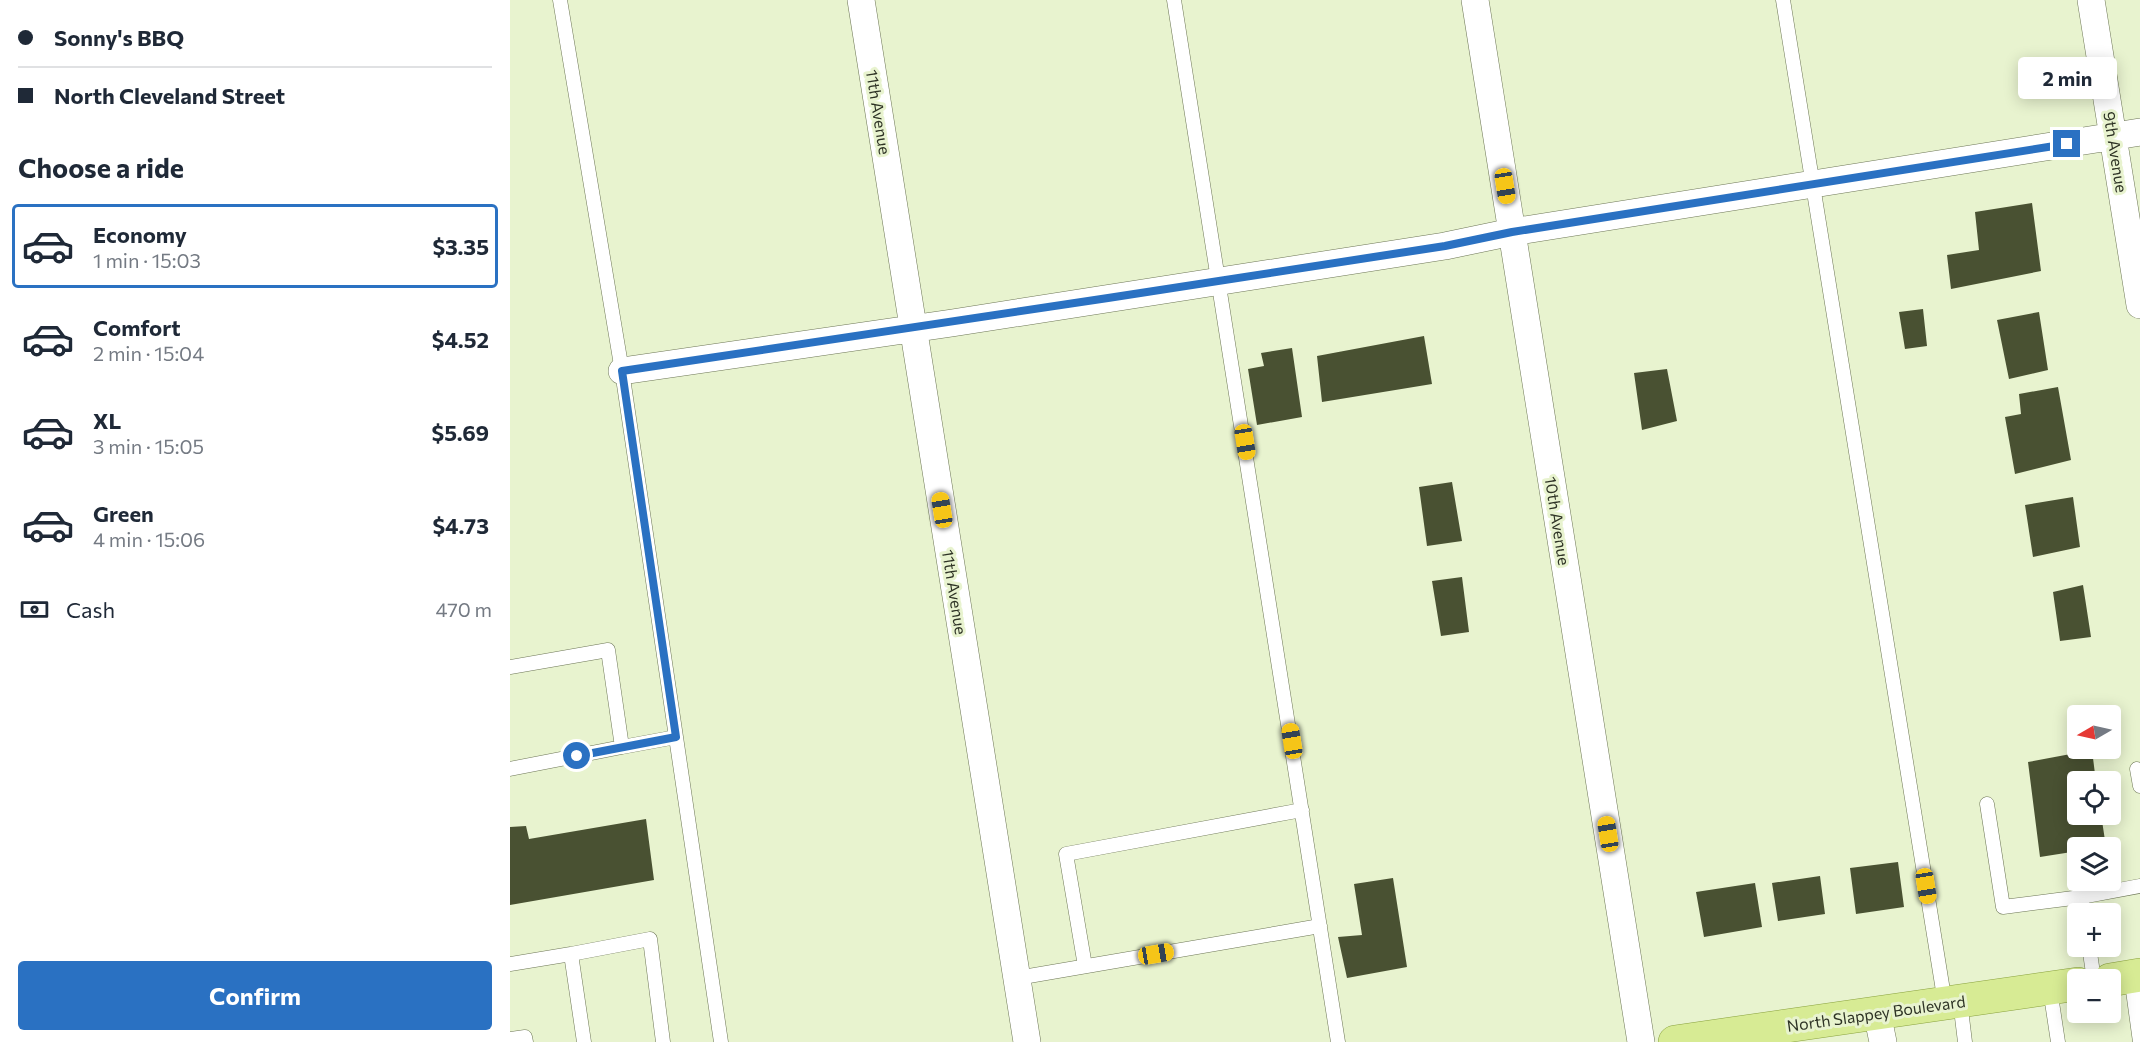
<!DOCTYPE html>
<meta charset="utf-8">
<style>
body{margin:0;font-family:Commissioner,sans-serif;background:#f2f2f3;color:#1f2937;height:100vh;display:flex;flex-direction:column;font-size:22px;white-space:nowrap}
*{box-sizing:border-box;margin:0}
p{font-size:20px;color:#747a83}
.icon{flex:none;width:33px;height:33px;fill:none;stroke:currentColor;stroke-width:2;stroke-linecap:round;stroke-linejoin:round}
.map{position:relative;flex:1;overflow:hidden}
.side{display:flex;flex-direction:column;background:#fff;width:510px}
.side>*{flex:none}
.hud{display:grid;align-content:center;height:132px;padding:0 18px;background:#fff}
.needle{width:39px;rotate:261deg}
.buttons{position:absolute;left:1557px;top:705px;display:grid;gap:12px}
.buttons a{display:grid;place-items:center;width:54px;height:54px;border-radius:6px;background:#fff;box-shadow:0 3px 15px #0003;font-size:30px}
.end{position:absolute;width:27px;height:27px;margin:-14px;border:8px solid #2a71c2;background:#fff;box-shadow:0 0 0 3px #fff}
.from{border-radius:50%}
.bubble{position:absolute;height:42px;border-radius:6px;background:#fff;box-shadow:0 3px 15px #0003;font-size:20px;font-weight:700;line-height:42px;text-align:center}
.car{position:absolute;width:18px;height:36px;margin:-18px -9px;border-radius:8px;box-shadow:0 0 4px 2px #0007;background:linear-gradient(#f5c518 24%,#345 0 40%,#f5c518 0 76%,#345 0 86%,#f5c518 0)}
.hud b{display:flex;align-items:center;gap:21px;height:57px;font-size:22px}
.hud b+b{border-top:2px solid #e0e1e3}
.hud i{width:15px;height:15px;background:#1f2937}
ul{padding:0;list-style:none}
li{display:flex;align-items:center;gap:18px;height:84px;margin:0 12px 9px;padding:0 6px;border:3px solid transparent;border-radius:6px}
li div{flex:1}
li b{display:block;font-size:22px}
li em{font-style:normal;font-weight:700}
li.active{border-color:#2a71c2}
li>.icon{width:54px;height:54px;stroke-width:1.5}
h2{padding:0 18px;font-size:27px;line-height:72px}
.pay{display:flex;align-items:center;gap:15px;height:66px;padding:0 18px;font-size:22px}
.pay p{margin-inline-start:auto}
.cta{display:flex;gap:12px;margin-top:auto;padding:12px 18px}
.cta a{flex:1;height:69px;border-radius:6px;background:#2a71c2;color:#fff;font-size:24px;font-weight:700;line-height:69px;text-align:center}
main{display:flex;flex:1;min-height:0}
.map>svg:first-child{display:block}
.building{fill:#495132}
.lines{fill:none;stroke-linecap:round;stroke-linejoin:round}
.lane-casing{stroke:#6d7656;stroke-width:15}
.street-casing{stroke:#6d7656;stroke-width:28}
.primary-casing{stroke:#8aa23f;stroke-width:34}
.lane{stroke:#fff;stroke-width:14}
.street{stroke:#fff;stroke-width:27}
.primary{stroke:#d7eb94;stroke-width:33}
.route{stroke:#2a71c2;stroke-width:8}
.labels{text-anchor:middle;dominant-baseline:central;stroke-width:6;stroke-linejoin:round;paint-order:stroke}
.street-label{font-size:16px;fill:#2e3325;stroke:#e8f3cf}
</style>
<main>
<section class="side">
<div class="hud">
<b><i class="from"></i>Sonny's BBQ</b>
<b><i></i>North Cleveland Street</b>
</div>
<h2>Choose a ride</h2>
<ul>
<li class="active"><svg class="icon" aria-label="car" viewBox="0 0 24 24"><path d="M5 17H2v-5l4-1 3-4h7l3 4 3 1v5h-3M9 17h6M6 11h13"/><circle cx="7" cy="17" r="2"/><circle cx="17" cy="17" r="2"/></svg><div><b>Economy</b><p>1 min · 15:03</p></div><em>$3.35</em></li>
<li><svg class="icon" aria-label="car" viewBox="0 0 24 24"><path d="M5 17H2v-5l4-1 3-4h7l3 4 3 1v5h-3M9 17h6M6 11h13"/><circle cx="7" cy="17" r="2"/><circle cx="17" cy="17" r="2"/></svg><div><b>Comfort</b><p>2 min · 15:04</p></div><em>$4.52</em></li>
<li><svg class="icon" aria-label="car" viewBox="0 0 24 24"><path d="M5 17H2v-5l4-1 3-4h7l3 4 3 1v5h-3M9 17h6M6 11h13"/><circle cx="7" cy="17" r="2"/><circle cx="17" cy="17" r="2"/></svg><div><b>XL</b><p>3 min · 15:05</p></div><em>$5.69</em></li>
<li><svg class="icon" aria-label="car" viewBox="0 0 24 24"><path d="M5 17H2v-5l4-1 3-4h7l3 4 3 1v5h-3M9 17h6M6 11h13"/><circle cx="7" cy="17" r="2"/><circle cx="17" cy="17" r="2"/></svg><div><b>Green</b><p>4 min · 15:06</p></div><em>$4.73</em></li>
</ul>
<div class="pay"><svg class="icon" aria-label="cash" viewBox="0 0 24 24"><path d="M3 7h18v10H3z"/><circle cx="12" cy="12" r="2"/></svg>Cash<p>470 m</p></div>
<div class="cta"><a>Confirm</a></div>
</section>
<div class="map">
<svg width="1630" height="1042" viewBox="0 0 1630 1042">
<rect width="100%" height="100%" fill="#e8f3cf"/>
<path class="building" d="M1522 203 1531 271 1441 289 1437 255 1469 250 1465 212Z
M1413 309 1417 346 1395 349 1389 312Z
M1529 312 1538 370 1499 379 1487 320Z
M914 336 922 384 812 402 807 356Z
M782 348 792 417 747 425 738 369 754 366 751 353Z
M1157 369 1167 421 1132 430 1124 373Z
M1548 387 1561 460 1505 474 1495 417 1511 414 1509 394Z
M942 482 952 541 917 546 909 487Z
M1563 497 1570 547 1523 557 1515 505Z
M952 577 959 632 931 636 922 581Z
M1573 585 1581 637 1550 641 1543 592Z
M1582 750 1586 782H1568V814H1591L1596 847 1568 848V851L1530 857 1518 762Z
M136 819 144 880 0 905V827L16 826 19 839Z
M1388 862 1394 907 1346 914 1340 868Z
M1310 876 1315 914 1268 921 1262 883Z
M883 878 897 967 837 978 828 937 852 935 844 884Z
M1245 883 1252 927 1194 937 1186 892Z"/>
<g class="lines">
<defs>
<path id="lane" d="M50 0 112 371 211 1042
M664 0 828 1042
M1273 0 1435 1003
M0 667 98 650 112 747 166 737
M0 769 112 747
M1627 769 1630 786
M1477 804 1493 907 1571 897 1574 914
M1571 897 1630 886
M1579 946 1584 980
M0 964 61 954
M575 966 556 854 792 810
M1621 976 1630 1042
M507 978 810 926
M1540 989 1548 1042
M1450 1001 1455 1042
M0 1039 15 1037 16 1042
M74 1042 61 954 140 939 153 1042"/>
<path id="street" d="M351 0 517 1042
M965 0 1131 1042
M1581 0 1630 305
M112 371 442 323 935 246 1002 232 1630 132
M1367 1013 1373 1042"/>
<path id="primary" d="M1600 980 1630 975
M1165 1042 1568 984"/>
</defs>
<use href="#lane" class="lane-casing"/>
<use href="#street" class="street-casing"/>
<use href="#primary" class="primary-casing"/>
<use href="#lane" class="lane"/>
<use href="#street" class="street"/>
<use href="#primary" class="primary"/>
</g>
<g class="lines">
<path class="route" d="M67 756 166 737 112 371 598 298 935 246 1002 232 1557 144"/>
</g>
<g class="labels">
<g class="street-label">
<text transform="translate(369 112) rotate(81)">11th Avenue</text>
<text transform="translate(1606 152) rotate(81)">9th Avenue</text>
<text transform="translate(1048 521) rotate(81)">10th Avenue</text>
<text transform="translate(445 592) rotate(81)">11th Avenue</text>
<text transform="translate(1366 1013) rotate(-8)">North Slappey Boulevard</text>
</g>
</g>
</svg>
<div class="buttons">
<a><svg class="needle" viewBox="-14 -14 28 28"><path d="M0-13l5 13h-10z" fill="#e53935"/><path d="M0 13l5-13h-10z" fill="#747a83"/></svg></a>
<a><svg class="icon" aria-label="locate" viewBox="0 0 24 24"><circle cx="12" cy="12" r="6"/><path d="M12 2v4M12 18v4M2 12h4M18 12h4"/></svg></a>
<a><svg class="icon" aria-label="layers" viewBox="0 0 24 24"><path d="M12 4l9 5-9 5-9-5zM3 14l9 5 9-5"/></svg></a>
<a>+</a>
<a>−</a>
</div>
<i class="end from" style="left:67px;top:756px"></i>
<i class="end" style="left:1557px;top:144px"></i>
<div class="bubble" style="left:1508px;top:57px;width:99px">2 min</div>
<i class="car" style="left:995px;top:186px;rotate:171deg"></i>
<i class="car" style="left:735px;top:442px;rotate:171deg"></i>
<i class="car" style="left:432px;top:510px;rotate:351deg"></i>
<i class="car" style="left:782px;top:741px;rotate:351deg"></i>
<i class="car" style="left:1098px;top:834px;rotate:351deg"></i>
<i class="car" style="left:1416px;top:886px;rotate:171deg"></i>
<i class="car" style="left:646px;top:954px;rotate:80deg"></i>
</div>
</main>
